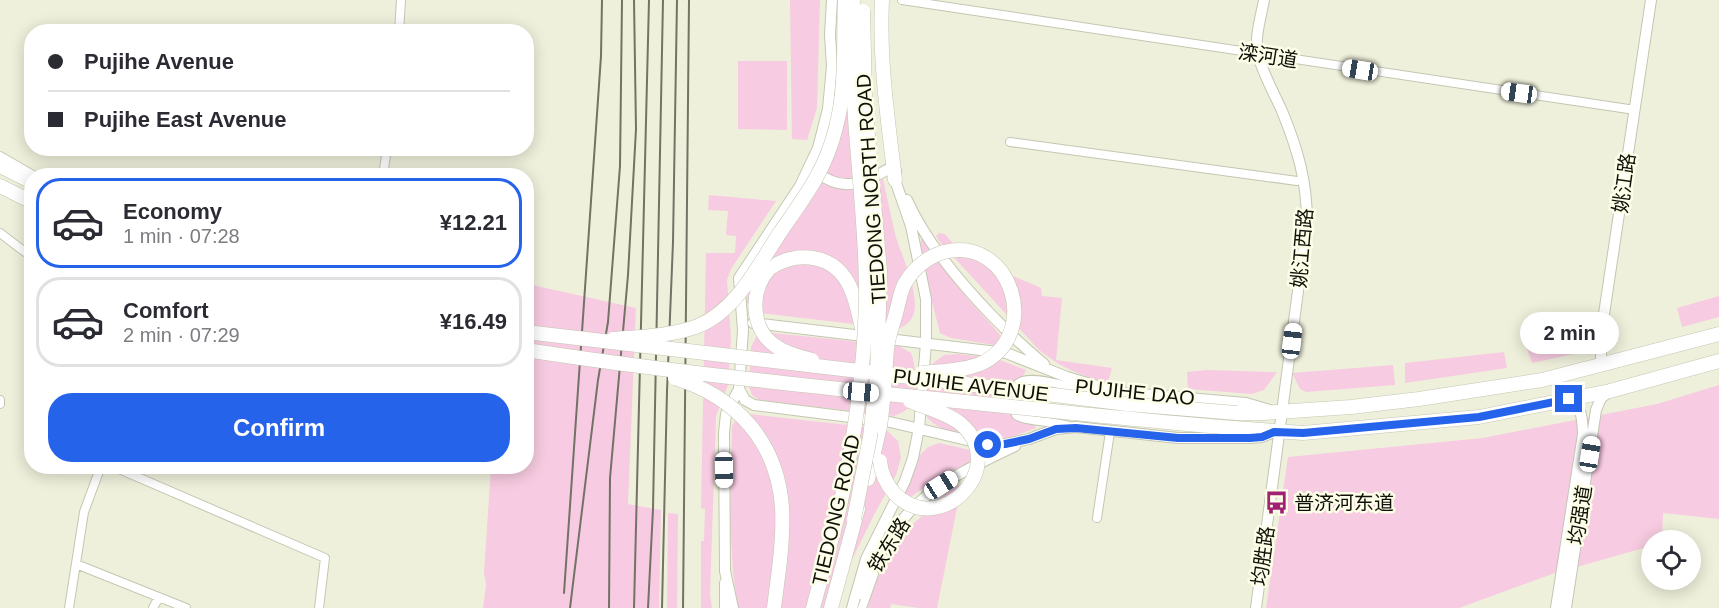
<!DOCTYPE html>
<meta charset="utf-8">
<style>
body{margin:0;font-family:Helvetica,"Noto Sans SC",sans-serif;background:#f7f7f7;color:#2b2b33;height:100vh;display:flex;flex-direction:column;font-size:22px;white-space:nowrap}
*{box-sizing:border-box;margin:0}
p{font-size:20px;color:#7c7c81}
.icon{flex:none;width:33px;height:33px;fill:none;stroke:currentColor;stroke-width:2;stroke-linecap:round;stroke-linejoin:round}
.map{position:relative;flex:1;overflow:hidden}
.details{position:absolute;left:24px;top:168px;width:510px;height:306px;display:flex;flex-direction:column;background:#fff;border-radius:24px;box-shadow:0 3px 15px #0003}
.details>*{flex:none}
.hud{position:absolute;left:24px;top:24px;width:510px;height:132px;border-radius:24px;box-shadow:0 3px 15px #0003;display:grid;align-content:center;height:132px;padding:0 24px;background:#fff}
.controls{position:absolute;left:1641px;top:530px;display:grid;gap:12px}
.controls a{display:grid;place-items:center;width:60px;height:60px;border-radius:50%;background:#fff;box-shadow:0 3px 15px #0003;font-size:30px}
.end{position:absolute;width:27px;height:27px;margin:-14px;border:8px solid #2563eb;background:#fff;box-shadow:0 0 0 3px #fff}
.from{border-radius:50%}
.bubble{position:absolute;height:42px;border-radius:21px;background:#fff;box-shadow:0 3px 15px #0003;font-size:20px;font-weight:800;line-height:42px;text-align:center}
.car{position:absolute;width:18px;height:36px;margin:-18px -9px;border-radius:8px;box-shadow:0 0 4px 2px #0007;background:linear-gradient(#fff 24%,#345 0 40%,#fff 0 76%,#345 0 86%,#fff 0)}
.hud b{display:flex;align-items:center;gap:21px;height:57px;font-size:22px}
.hud b+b{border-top:2px solid #e1e1e2}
.hud i{width:15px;height:15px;background:#2b2b33}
ul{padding:10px 0 0;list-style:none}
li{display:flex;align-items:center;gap:18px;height:90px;margin:0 12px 9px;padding:0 12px;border:3px solid #e1e1e2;border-radius:24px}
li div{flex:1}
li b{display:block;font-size:22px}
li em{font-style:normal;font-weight:800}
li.on{border-color:#2563eb}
li>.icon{width:54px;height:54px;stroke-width:1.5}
.cta{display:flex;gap:12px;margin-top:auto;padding:12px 24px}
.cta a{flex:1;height:69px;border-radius:24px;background:#2563eb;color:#fff;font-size:24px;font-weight:800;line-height:69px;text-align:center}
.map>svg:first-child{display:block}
.green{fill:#f7cbe1}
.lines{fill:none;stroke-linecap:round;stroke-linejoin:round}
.minor-casing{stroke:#c4c6b1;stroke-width:10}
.tertiary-casing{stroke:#c4c6b1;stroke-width:12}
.primary-casing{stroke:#c4c6b1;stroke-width:15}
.trunk-casing{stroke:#c4c6b1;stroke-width:15}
.minor{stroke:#fff;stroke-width:8}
.tertiary{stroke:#fff;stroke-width:10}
.primary{stroke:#fff;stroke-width:14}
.trunk{stroke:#fff;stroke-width:14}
.rail{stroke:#727265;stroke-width:2}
.primary-bridge-casing{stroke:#c4c6b1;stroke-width:15;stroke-linecap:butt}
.trunk-bridge-casing{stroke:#c4c6b1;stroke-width:15;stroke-linecap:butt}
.primary-bridge{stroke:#fff;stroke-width:14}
.trunk-bridge{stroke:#fff;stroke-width:14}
.route{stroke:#2563eb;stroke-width:8}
.labels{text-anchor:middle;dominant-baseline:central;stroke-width:5;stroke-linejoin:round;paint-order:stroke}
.street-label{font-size:20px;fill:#101009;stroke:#fcfee8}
.poi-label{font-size:20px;fill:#101009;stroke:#fcfee8;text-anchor:start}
</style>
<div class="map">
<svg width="1719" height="608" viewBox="0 0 1719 608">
<rect width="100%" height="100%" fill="#eff0db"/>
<path class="green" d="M790 0H820L817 108 807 140 792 139Z
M738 61H787V130L738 129Z
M844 109 848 111 854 181 823 175Z
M883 179C887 197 891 216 895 234 902 257 915 282 915 306 915 318 907 327 896 329L760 313 752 310 746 302 749 290 821 180 830 187 867 189Z
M709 195 776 201 731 269 727 280 731 338 728 385 716 416 710 595 712 608H701V541H704L705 509 701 508 706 253H735L736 236 726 235 728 211 708 210Z
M939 233 945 234C960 256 1016 277 1041 288L1042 296 1062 298 1056 360 1112 368 1108 382C1080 376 1062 368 1039 350L939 241 936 236Z
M921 239 930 240 967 298 1012 348 951 338 940 333 920 255Z
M532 285 636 308 628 504 661 510 659 608H483L486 585 484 573 491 467 526 466V300Z
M1719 296V317L1682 327 1677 308Z
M763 332 899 346 911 353C916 364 917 390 913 401 910 409 902 413 894 416L759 400 752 395 749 387 751 347 756 337Z
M1588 333 1587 351 1532 363 1527 349Z
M1504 352 1507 368 1405 383V363Z
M957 354 995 358 1026 370 1023 376 1010 383 1004 398C1011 417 1013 421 1034 424L1036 428C1022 433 1009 439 995 440 979 442 933 431 926 415 923 408 929 373 932 364L944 355Z
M1393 365 1395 385 1306 392 1300 389 1292 373Z
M1207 370 1272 372H1277L1264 390 1252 394 1188 389 1187 372Z
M1719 385V519L1663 513 1662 540H1652L1651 546 1555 573 1459 608H1266L1288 457 1483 438 1657 404Z
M740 413 885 429 898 441 901 458 896 475 875 513 828 608H738L733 573 730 519 732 426Z
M939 443 988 454 940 476 901 504 920 455 928 447Z
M961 484 967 485 957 508 937 608H919L891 604 890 608H868C876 578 889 548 911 526 915 521 921 518 925 513 938 500 945 492 961 484Z
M668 513 678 514 677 608H667Z"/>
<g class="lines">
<defs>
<path id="minor" d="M902 0 1635 110
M399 32 401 0
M1010 142 1297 181
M0 156 33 175
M383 176 387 148
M0 233 25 252
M0 400V404
M1069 426C1054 421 1026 422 1016 415 1001 371 1035 378 1063 385 1077 388 1092 391 1106 392
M112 466 325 558 319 608
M1097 518 1110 432
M76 564 186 608
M724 583V608
M69 608 84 512 101 466
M153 608 159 597
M862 608 874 574"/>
<path id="tertiary" d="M816 168 817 172C844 195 867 181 894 166L896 171
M907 200C933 258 995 323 1044 364
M753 323 1006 353 1067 377 1118 392 1246 403 1273 411
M1601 366V334L1651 0
M739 389 745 400 754 405 890 422 988 445 1005 444 1029 439 1056 429 1076 427 1178 438H1250L1262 437 1274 432
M860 594C872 568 885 540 904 518 933 483 976 465 1015 446
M733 608 725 571 724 433 726 414 739 389 743 330 739 278 800 186 818 148 828 109 832 66 830 35 832 0
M852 608 866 559 905 481 913 458 919 428 926 343V299L911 226 895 180
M1256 608 1307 223C1307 181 1298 150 1282 111 1274 93 1263 74 1258 55 1254 38 1261 17 1264 0
M1556 608 1583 434C1582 417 1583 410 1569 399
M1566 608 1596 410 1601 398 1610 391"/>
<path id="primary" d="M882 0C879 60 888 121 895 180
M1237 413H1263L1351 407 1419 399 1542 380 1719 334
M1234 428 1303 433 1479 417 1610 391 1719 361"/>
<path id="trunk" d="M0 166 32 182
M0 186 32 202
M770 268C798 250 835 254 850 287 857 301 859 317 863 332
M868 479 880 426
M813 608 838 515 846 477
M831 608 858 509"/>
</defs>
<use href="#minor" class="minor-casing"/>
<use href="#tertiary" class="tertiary-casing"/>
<use href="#primary" class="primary-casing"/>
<use href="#trunk" class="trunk-casing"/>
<use href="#minor" class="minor"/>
<use href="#tertiary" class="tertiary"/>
<use href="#primary" class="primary"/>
<use href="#trunk" class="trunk"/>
<path class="rail" d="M564 593 601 56 602 0
M570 608 598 380 608 322 620 166 622 0
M609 608 610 478 628 275 636 129 634 0
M634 608 649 0
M648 608 653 509 663 0
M662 608 667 391 673 242 677 0
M683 608 689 0"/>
<defs>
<path id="primary-bridge" d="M613 339C641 337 672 336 698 326 737 310 759 264 781 231 793 214 806 196 816 178 825 162 832 144 836 127 847 86 843 42 845 0"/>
<path id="trunk-bridge" d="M770 268C749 290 750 330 777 347 787 354 800 357 812 360
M526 332 902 376 1127 404 1237 413
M526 350C649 369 772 382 896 395 1008 406 1121 419 1234 428
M675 378C736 397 777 441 782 507 784 541 778 575 774 608
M880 426C884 400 885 374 887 349 888 336 893 325 896 313 899 303 900 292 905 283 914 268 927 257 944 252 1012 235 1043 336 980 364 962 371 941 371 922 373
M880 461C881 474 886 484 895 494 939 539 1011 468 961 424 947 413 927 408 910 401
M846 477C858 414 866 351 866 287 865 191 847 96 853 0
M854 519 870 437 877 378 880 271 865 101 863 11"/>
</defs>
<use href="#primary-bridge" class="primary-bridge-casing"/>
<use href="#trunk-bridge" class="trunk-bridge-casing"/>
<use href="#primary-bridge" class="primary-bridge"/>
<use href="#trunk-bridge" class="trunk-bridge"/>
</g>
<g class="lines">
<path class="route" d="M988 445 1005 444 1029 439 1056 429 1076 428 1178 438H1250L1262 437 1274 432 1303 433 1479 417 1569 399"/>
</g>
<defs>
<symbol id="bus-bare" viewBox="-9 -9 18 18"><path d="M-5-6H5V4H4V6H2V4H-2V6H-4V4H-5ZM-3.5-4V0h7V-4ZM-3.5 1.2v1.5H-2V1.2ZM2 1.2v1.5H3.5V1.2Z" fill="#a02073" stroke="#fcfee8" stroke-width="2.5" paint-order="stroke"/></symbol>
</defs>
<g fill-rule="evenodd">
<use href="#bus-bare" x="1260" y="486" width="33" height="33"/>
</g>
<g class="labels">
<g class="street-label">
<text transform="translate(1268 56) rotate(9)">滦河道</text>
<text transform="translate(1624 183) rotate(-82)">姚江路</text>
<text transform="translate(871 189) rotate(-94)">TIEDONG NORTH ROAD</text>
<text transform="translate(1302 248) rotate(-85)">姚江西路</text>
<text transform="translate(971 385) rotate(7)">PUJIHE AVENUE</text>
<text transform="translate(1135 392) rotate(6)">PUJIHE DAO</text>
<text transform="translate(836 510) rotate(-77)">TIEDONG ROAD</text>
<text transform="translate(1580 515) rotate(-81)">均强道</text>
<text transform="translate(889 545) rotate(-58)">铁东路</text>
<text transform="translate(1263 556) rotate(-82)">均胜路</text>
</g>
<g class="poi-label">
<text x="1294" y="503">普济河东道</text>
</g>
</g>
</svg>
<div class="controls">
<a><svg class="icon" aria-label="locate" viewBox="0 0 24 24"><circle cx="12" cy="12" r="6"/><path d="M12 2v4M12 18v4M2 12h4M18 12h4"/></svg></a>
</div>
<i class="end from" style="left:988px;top:445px"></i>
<i class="end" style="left:1569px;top:399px"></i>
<div class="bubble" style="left:1520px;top:312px;width:99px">2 min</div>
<i class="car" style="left:1360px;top:70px;rotate:279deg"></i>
<i class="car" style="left:1519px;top:93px;rotate:278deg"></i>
<i class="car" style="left:1292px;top:341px;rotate:7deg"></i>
<i class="car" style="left:861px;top:392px;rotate:95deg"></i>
<i class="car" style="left:1590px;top:454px;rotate:9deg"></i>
<i class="car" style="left:724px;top:470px;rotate:179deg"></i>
<i class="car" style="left:941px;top:485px;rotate:58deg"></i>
<div class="hud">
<b><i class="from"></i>Pujihe Avenue</b>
<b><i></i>Pujihe East Avenue</b>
</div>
<section class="details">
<ul>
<li class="on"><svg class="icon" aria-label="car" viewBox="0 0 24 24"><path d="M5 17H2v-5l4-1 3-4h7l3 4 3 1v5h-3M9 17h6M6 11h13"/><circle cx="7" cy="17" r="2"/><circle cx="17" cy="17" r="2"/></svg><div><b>Economy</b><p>1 min · 07:28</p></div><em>¥12.21</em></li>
<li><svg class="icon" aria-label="car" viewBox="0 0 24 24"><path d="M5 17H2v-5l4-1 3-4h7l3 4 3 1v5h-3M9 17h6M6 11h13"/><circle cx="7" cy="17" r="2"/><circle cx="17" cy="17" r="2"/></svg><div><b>Comfort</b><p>2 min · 07:29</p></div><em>¥16.49</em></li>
</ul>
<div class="cta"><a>Confirm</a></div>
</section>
</div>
